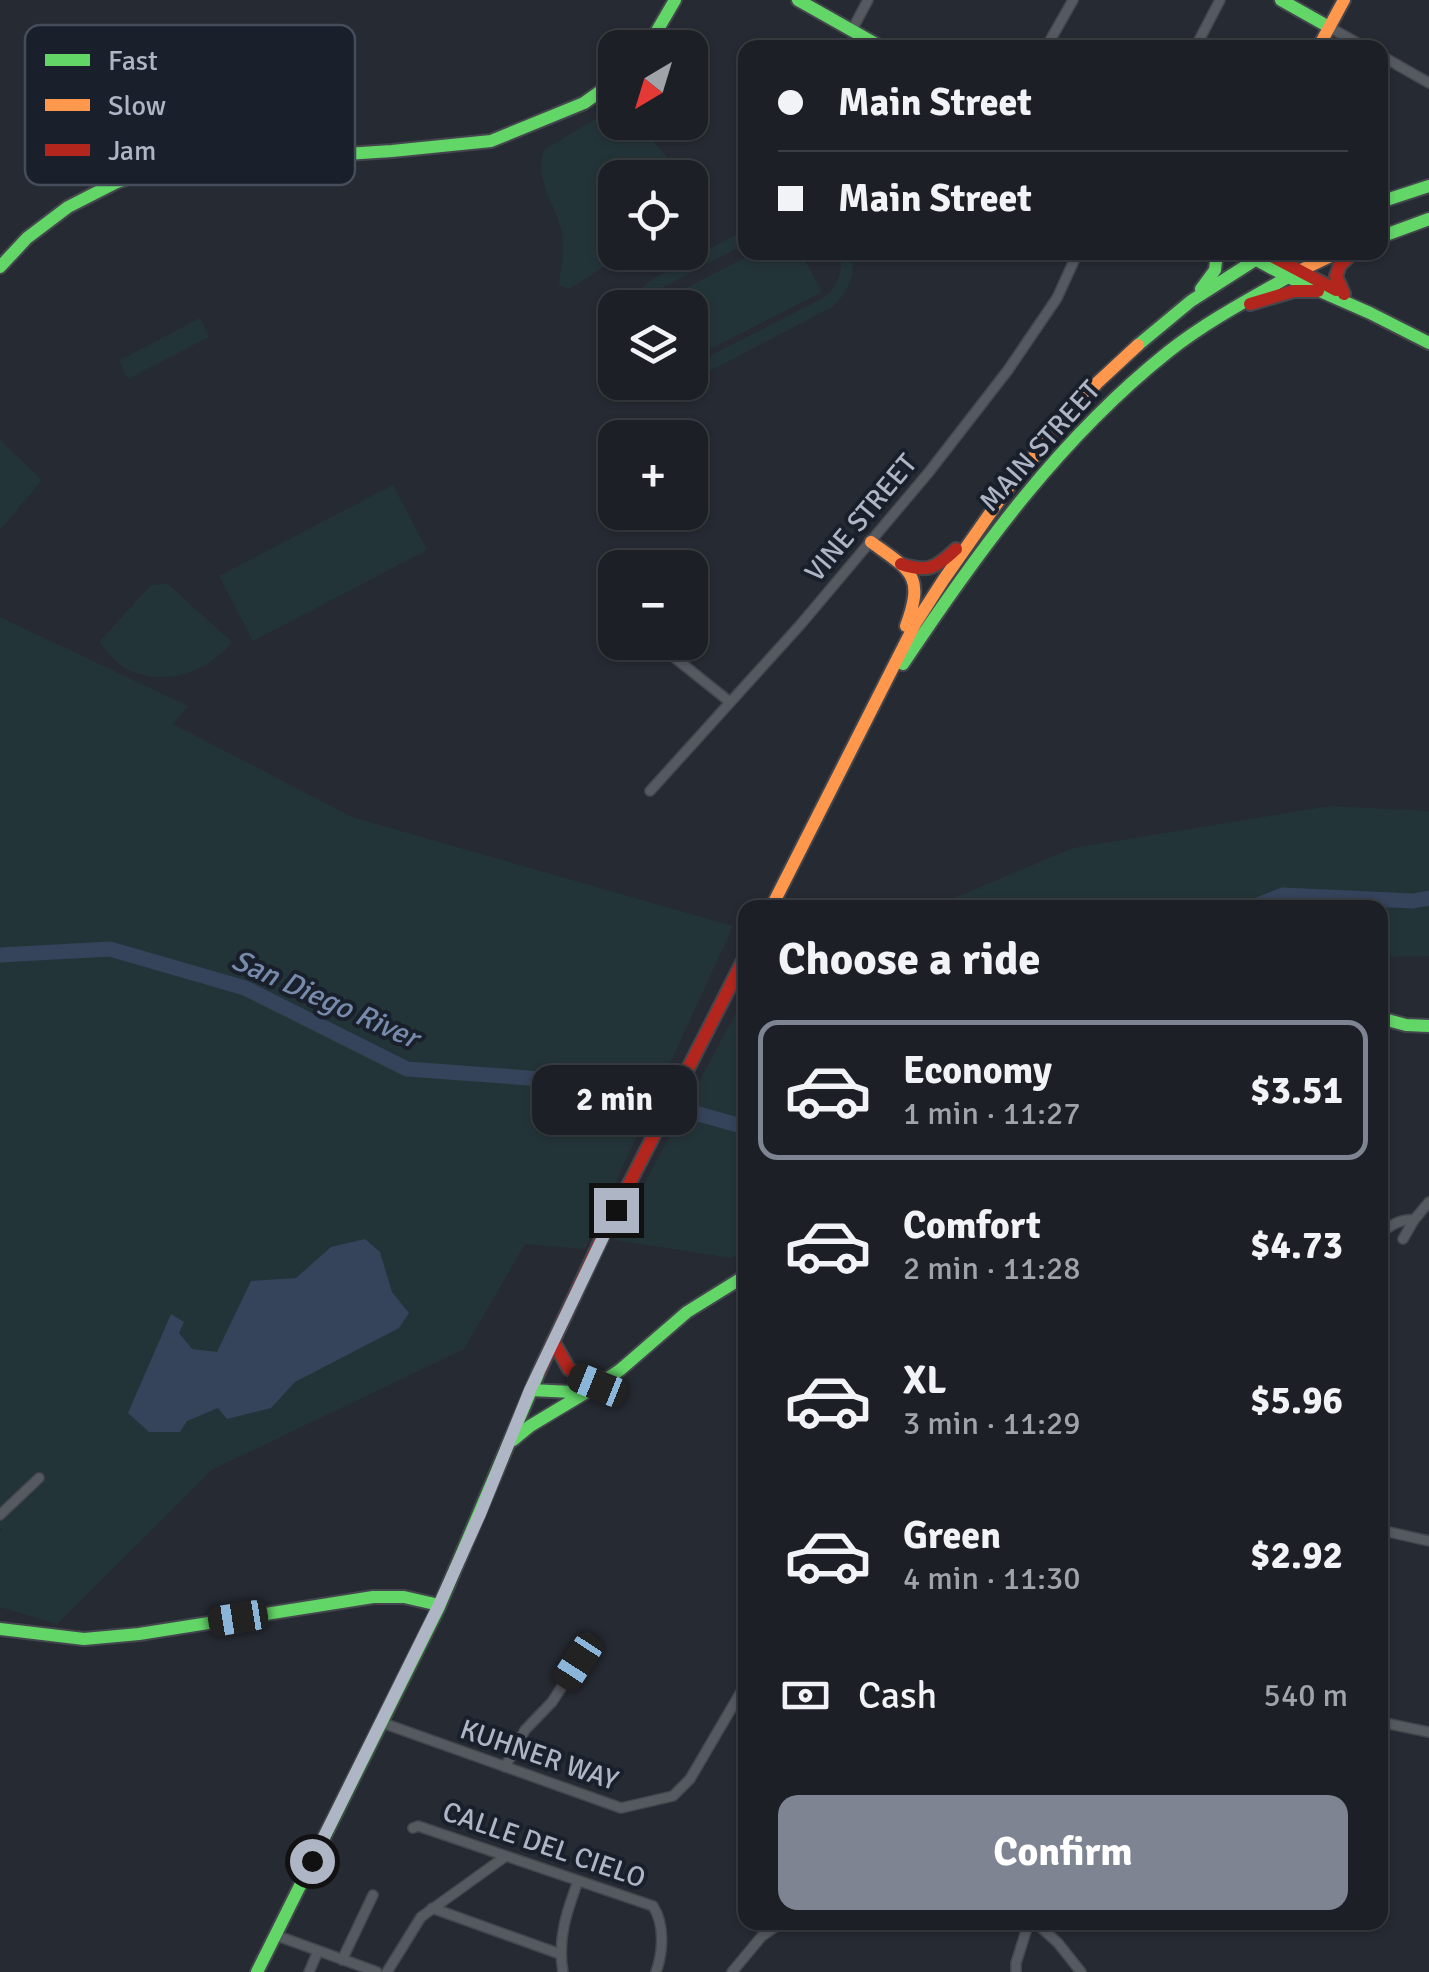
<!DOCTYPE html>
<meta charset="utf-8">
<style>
body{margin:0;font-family:Signika,sans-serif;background:#25282e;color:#f1f3f6;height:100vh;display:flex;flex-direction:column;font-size:38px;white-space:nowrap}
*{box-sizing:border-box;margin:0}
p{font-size:32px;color:#a0a3a7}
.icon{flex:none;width:55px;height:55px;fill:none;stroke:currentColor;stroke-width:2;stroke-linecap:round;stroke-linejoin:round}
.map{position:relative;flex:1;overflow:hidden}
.drawer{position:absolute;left:738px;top:900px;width:650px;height:1030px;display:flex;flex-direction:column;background:#1c2026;border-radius:20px;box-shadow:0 2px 8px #0004,0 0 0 2px #3a3e43}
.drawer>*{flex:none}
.guide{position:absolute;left:738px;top:40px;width:650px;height:220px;border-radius:20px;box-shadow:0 2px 8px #0004,0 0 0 2px #3a3e43;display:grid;align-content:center;height:220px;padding:0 40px;background:#1c2026}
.needle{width:65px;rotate:218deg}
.controls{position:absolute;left:598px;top:30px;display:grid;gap:20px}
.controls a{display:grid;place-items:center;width:110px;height:110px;border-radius:20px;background:#1c2026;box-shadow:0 2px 8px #0004,0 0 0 2px #3a3e43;font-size:50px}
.end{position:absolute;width:45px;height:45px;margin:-22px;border:12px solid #aeb5c4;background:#111;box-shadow:0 0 0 5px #111}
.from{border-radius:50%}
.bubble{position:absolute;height:70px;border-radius:20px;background:#1c2026;box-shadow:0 2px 8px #0004,0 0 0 2px #3a3e43;font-size:32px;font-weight:700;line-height:70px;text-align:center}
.car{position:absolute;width:30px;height:60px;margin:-30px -15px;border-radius:12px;box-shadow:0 0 8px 2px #0007;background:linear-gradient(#222 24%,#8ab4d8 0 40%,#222 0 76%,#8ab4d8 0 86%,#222 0)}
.guide b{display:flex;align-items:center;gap:35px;height:95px;font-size:38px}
.guide b+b{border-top:2px solid #3a3e43}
.guide i{width:25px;height:25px;background:#f1f3f6}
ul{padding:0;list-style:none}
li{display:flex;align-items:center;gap:30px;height:140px;margin:0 20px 15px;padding:0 20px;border:5px solid transparent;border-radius:20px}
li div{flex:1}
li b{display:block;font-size:38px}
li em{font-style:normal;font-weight:700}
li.on{border-color:#7e8491}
li>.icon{width:90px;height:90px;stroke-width:1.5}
h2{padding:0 40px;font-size:45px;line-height:120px}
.pay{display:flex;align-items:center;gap:25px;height:110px;padding:0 40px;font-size:38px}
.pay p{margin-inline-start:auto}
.action{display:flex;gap:20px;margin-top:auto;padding:20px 40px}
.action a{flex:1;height:115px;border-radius:20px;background:#7e8491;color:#fff;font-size:40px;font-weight:700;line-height:115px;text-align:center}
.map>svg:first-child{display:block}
.green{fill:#233438}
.water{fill:#35435b}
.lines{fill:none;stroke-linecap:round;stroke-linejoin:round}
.river{stroke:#35435b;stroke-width:15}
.street-casing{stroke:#43464c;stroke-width:12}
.fast-casing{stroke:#43464c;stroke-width:16}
.slow-casing{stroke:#43464c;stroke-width:16}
.jam-casing{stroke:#43464c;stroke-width:16}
.street{stroke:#555960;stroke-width:9}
.fast{stroke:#63d668;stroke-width:12}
.slow{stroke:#ff974d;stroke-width:12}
.jam{stroke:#b3261e;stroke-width:12}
.route{stroke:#aeb5c4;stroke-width:12}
.labels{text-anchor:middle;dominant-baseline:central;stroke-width:8;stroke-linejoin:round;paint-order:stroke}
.street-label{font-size:28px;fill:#aeb5c4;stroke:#19202c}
.water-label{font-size:30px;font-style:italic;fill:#778aab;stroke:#19202c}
.key{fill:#19202c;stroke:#464d5a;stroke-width:2.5}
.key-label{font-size:28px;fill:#aeb5c4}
</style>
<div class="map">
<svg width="1429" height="1972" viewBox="0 0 1429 1972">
<rect width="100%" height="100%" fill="#262a32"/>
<path class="green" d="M615 107V122L638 123 683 177 615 178V252L626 253 569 289 559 285C560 270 565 251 563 236 558 207 533 182 544 150Z
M745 230V244L656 291 642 307H629L637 293 649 281Z
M756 252 801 253 822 292 691 359 690 308 665 307 661 301Z
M840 253H853C855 275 849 292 832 307L706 373 690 378V366L825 297C839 285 843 271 840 253Z
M200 318 209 337 128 379 119 361Z
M0 440 42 480 0 530Z
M393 485 427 550 253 641 219 576Z
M168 584 232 642C207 674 158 689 122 666 113 660 106 650 99 642L151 585Z
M0 617 188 706 173 724 352 817 733 926 585 1249 525 1244 464 1349 212 1470 57 1624 0 1607V1532L2 1529 0 1528Z
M1330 806 1429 811V956L1380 957V908L933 907 1073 848Z
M745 996V1249L732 1258 614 1240Z"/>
<path class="water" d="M365 1239 380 1252 392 1292 409 1313 399 1328 295 1382 271 1408 227 1419 218 1408 187 1421 180 1432H149L128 1413 171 1314 184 1322 179 1333 192 1349 217 1352 251 1281 296 1278 331 1247Z"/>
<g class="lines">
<path class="river" d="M1250 908 1283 895 1413 901 1429 898
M0 955 110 949 245 988 407 1069 584 1082 745 1127"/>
<defs>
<path id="street" d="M1329 27 1366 48
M852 30 868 0
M1048 44 1073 0
M1195 48 1220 0
M1380 55 1429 83
M655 642 730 702
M650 791 801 624 929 472 1008 370 1057 298 1078 252
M1380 1234C1389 1226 1401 1218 1414 1220
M1403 1239 1414 1220 1429 1202
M0 1515 39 1478
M1380 1530 1429 1541
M380 1722 621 1808 673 1796 690 1779 745 1685
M1380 1722 1429 1732
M505 1767 525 1730 552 1702 561 1688 578 1662 587 1639
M413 1828 418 1826 653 1906C665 1925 663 1952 656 1972
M432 1908 560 1954
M1035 1922 1058 1943 1081 1972
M275 1935 377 1972
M342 1960 373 1895
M309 1972 318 1951
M387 1972 421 1917 506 1856
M563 1972C557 1939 567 1911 578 1881
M732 1972 762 1936 782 1922
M1016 1972V1963L1029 1922"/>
<path id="fast" d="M798 0 883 48
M1281 0 1329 27
M647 48 675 0
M1380 202 1429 186
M1380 237 1429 219
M1242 252 1288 277
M0 267 27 238 68 207 117 182 143 173 195 164 392 151 491 141 584 103 615 81
M1288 277 1370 313 1429 343
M1288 277 1289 265 1294 252
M1201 289 1215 270 1217 252
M1138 345 1191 301 1266 253
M903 664C979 550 1060 438 1168 352 1207 321 1253 297 1297 272
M1380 1018 1406 1025 1429 1026
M531 1390 572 1392 596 1386 620 1370 687 1312 745 1276
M513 1440 530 1426 590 1390
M0 1629 84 1639 139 1634 373 1597H404L439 1605
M257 1972 439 1607 539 1372"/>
<path id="slow" d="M1318 48 1344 0
M1266 253 1268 252
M1299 271 1339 252
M871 542C911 571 925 575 906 626
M771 908 915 624 944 579 1012 482 1097 383 1138 345"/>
<path id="jam" d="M1266 253 1336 290
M1344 294 1336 276 1340 265 1354 252
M1250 304 1294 291H1318
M901 564C928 573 936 568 956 549
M553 1341 569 1369 597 1385
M539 1372 607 1227 745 957"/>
</defs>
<use href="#street" class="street-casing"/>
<use href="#fast" class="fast-casing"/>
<use href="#slow" class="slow-casing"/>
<use href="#jam" class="jam-casing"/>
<use href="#street" class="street"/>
<use href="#fast" class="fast"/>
<use href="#slow" class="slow"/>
<use href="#jam" class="jam"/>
</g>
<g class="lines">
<path class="route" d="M312 1861 439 1605 480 1514 530 1390 616 1210"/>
</g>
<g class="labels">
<g class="street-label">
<text transform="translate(1040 446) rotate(-48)">MAIN STREET</text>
<text transform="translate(861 518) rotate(-50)">VINE STREET</text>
<text transform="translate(539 1755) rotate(19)">KUHNER WAY</text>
<text transform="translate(544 1845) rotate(19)">CALLE DEL CIELO</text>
</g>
<g class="water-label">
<text transform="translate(325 999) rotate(24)">San Diego River</text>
</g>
</g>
<rect x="25" y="25" width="330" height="160" rx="15" class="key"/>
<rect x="45" y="54" width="45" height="12" fill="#63d668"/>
<rect x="45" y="99" width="45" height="12" fill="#ff974d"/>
<rect x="45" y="144" width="45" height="12" fill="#b3261e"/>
<g class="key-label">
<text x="108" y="70">Fast</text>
<text x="108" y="115">Slow</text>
<text x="108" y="160">Jam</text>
</g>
</svg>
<div class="controls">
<a><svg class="needle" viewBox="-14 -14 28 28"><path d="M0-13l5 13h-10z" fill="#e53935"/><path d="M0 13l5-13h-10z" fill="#a0a3a7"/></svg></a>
<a><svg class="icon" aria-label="locate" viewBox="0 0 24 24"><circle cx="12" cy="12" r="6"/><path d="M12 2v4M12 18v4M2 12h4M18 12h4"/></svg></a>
<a><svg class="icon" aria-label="layers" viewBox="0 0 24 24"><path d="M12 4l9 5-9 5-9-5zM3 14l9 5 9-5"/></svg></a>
<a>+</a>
<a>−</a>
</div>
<i class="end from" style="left:312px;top:1861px"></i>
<i class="end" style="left:616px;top:1210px"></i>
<div class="bubble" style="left:532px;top:1065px;width:165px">2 min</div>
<i class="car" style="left:597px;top:1385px;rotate:292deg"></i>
<i class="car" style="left:238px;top:1618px;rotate:261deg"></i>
<i class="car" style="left:578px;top:1662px;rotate:213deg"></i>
<div class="guide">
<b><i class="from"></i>Main Street</b>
<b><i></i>Main Street</b>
</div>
<section class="drawer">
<h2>Choose a ride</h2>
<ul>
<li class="on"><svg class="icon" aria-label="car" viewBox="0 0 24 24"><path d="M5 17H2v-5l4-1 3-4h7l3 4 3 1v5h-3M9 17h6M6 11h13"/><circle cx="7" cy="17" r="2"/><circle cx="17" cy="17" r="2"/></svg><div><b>Economy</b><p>1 min · 11:27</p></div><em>$3.51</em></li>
<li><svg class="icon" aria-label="car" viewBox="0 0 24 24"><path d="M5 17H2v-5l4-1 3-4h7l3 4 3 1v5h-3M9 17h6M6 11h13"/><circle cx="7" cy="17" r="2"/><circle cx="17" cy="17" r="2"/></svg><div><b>Comfort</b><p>2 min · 11:28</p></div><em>$4.73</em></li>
<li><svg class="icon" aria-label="car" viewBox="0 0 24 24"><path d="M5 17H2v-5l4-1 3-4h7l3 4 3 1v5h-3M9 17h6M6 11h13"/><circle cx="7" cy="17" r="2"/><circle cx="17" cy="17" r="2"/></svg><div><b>XL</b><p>3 min · 11:29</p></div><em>$5.96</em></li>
<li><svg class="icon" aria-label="car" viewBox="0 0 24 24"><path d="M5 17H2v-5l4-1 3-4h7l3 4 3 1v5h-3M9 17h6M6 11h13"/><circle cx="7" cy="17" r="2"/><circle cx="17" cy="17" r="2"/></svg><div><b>Green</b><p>4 min · 11:30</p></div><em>$2.92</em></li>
</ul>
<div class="pay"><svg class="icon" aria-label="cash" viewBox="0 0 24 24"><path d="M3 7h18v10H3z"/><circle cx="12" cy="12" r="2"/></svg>Cash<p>540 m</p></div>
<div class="action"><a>Confirm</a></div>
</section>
</div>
